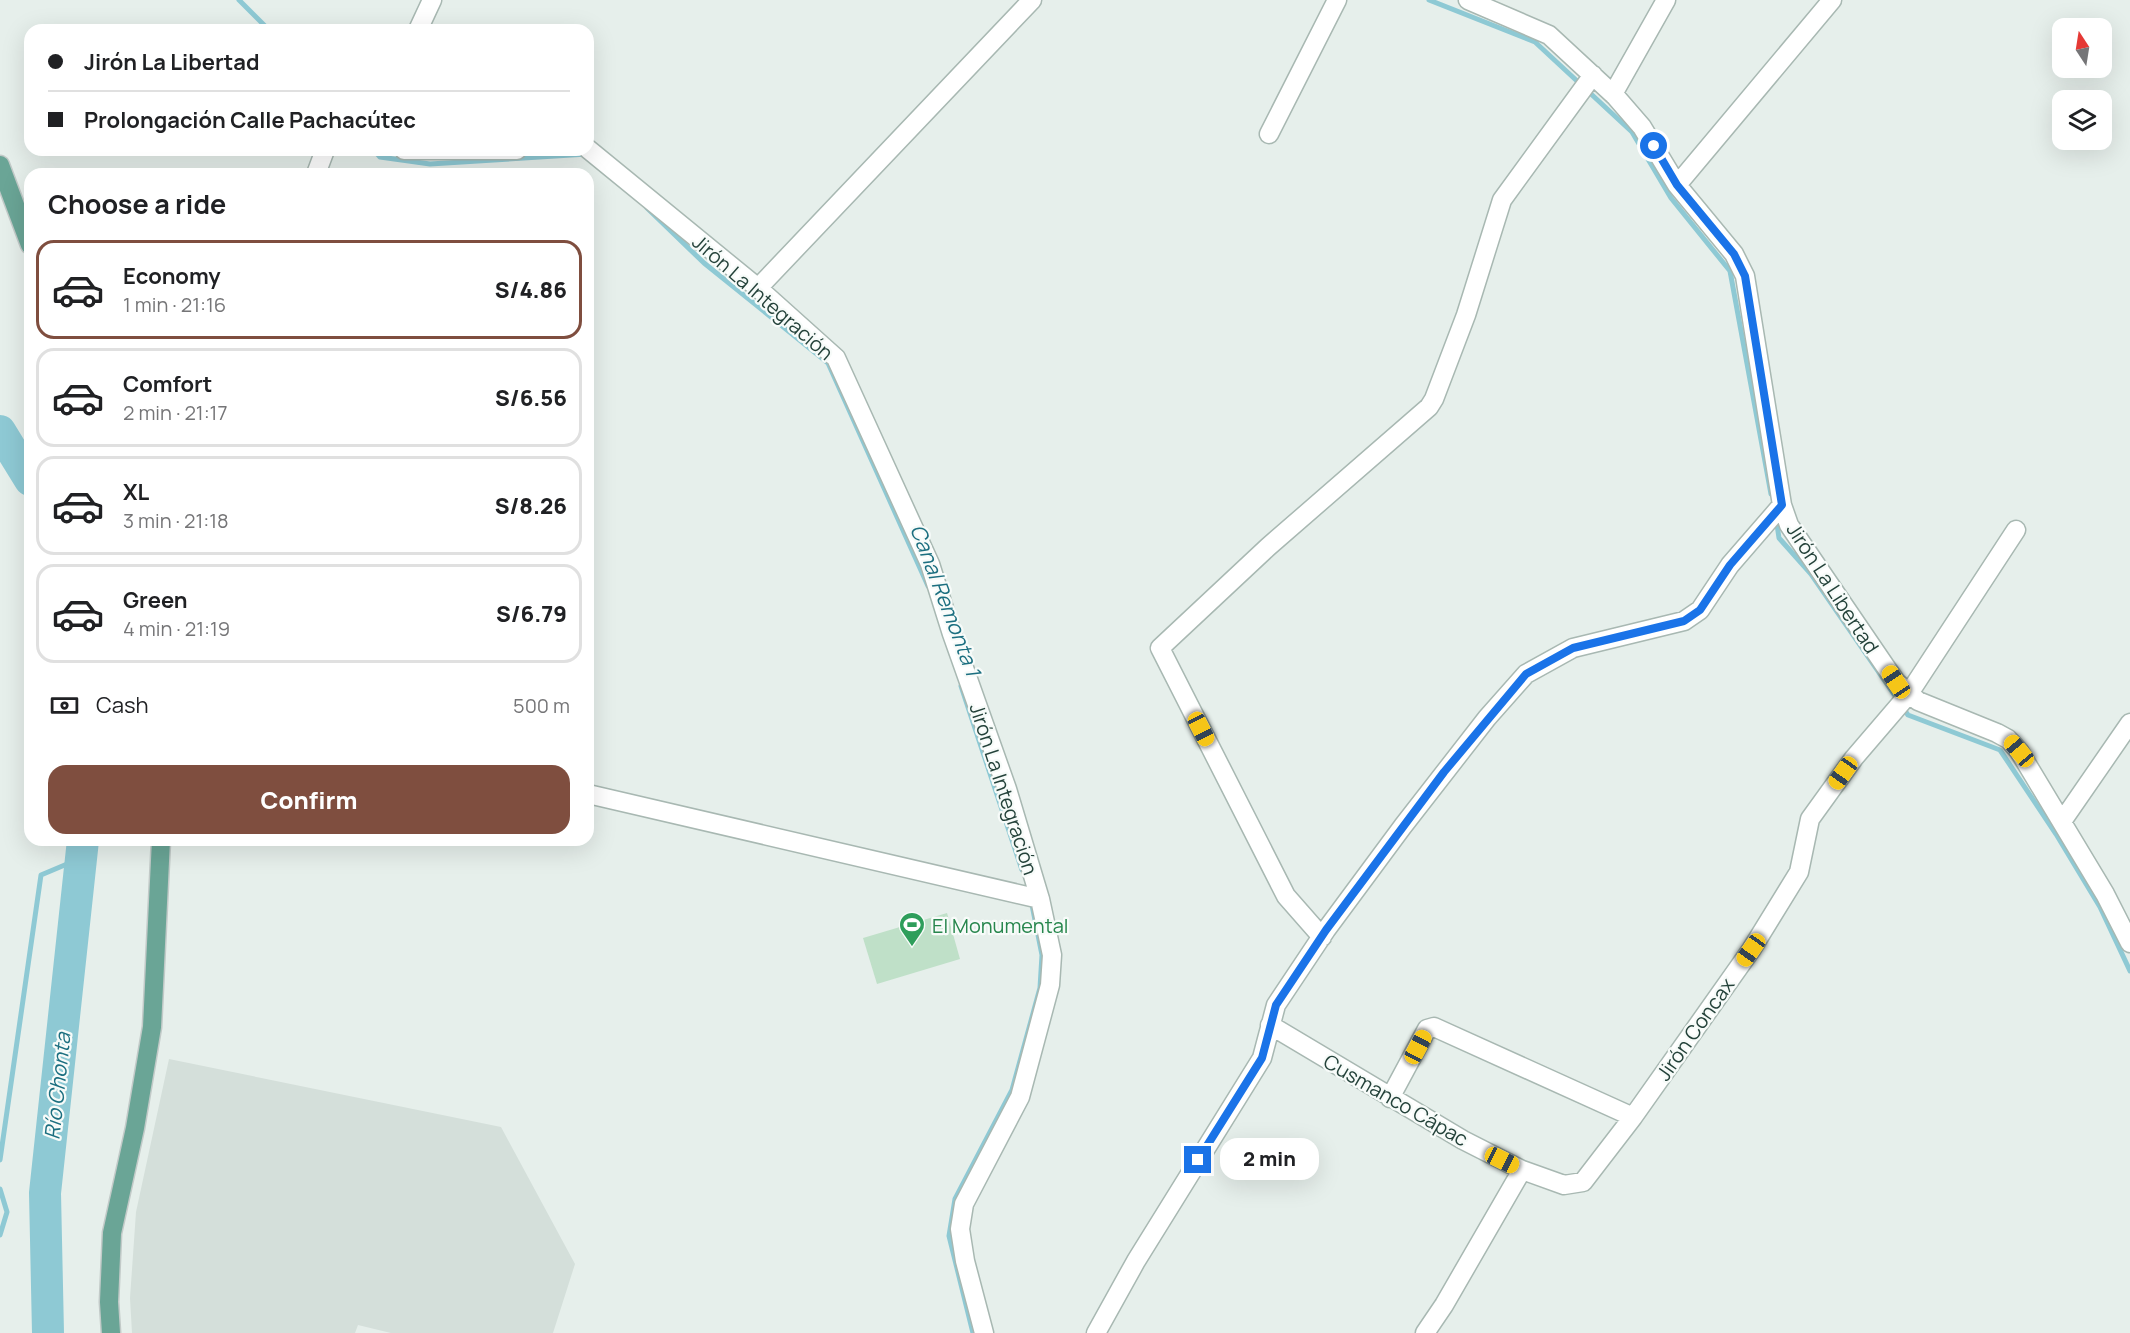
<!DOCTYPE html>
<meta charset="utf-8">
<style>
body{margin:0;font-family:Manrope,sans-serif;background:#f2f2f2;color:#202124;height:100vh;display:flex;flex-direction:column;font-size:22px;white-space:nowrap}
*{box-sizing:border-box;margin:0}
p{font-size:20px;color:#757577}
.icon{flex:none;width:33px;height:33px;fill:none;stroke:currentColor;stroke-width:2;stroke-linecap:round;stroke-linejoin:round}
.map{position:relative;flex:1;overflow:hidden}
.sheet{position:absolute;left:24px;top:168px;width:570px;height:678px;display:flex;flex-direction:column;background:#fff;border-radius:18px;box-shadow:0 6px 24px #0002}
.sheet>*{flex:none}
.banner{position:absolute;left:24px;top:24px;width:570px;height:132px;border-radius:18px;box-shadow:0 6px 24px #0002;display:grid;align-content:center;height:132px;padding:0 24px;background:#fff}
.needle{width:39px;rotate:348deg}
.controls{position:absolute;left:2052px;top:18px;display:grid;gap:12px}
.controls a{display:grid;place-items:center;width:60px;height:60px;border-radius:12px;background:#fff;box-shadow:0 6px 24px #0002;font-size:30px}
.end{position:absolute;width:27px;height:27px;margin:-14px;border:8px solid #1a73e8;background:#fff;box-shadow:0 0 0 3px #fff}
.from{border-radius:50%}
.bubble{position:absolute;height:42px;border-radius:18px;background:#fff;box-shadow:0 6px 24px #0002;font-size:20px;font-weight:800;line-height:42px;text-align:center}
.car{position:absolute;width:18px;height:36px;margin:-18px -9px;border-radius:8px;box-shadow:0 0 4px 2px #0007;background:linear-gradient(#f5c518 24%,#345 0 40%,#f5c518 0 76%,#345 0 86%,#f5c518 0)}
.banner b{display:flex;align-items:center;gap:21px;height:57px;font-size:22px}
.banner b+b{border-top:2px solid #e0e0e0}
.banner i{width:15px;height:15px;background:#202124}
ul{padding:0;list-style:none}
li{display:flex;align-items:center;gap:18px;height:99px;margin:0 12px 9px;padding:0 12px;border:3px solid #e0e0e0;border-radius:18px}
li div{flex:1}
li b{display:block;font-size:22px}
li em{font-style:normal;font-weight:800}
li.on{border-color:#7f4e3f}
li>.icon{width:54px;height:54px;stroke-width:1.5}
h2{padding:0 24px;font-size:27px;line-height:72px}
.pay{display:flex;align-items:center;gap:15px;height:66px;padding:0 24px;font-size:22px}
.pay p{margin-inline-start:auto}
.button{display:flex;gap:12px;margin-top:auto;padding:12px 24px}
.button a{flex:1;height:69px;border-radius:18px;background:#7f4e3f;color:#fff;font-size:24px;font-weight:800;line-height:69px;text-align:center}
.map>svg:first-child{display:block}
.built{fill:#d4dfda}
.green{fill:#bfe0c8}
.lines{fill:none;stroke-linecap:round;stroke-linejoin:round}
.stream{stroke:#8ec9d4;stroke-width:5}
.river{stroke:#8ec9d4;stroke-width:32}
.minor-casing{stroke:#a8b8b2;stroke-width:21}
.major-casing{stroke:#c2cac8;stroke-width:21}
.minor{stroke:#fff;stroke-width:18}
.major{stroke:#6aa596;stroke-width:18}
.route{stroke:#1a73e8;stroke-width:8}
.labels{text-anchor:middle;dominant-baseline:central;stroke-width:4.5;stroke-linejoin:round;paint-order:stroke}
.street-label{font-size:20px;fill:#24423a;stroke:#f7fbf9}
.leisure-label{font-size:20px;fill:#27864d;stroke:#f7fbf9;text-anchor:start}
.water-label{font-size:21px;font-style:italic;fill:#1c6f80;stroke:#f7fbf9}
</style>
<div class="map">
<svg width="2130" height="1333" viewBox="0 0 2130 1333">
<rect width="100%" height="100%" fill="#e6efeb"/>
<path class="built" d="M169 1059 501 1127 575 1264 553 1333H391L358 1325 355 1333H132L130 1298 136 1212Z"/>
<path class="green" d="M947 913 960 959 877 984 863 938Z"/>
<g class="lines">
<path class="stream" d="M239 0 269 30
M1429 0 1535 42 1632 132 1671 198 1730 271 1771 494
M374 150 380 157 430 164 587 154
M647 208 704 263 828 363 928 586
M1776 518 1779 538 1811 574 1898 700
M961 686 1022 870
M1903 708 1908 715 2000 750 2056 834 2100 907 2130 971
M0 1160 41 875 79 859
M0 1189 7 1212 0 1235
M973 1333 949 1236 955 1199 1012 1090 1040 988 1042 955 1031 900"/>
<path class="river" d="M0 431 30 480
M48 1333 45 1193 83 840"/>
<defs>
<path id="minor" d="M1468 0 1549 35 1616 97 1642 127 1677 185 1734 254 1745 276 1782 505 1789 525 1896 682 1918 701 1997 733 2008 739 2019 751 2105 894 2130 943
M418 30 432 0
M1613 94 1666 0
M1269 134 1337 0
M588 149 758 288 836 358 930 564 952 634 1007 789 1040 899 1052 955 1050 985 1020 1097 964 1204 960 1229 965 1261 984 1333
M404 150H517
M316 174 325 150
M1677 185 1832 0
M758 288 1032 0
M588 794 1040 899
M2063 820 2130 723
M1322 937 1286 896 1160 648 1268 547 1429 407 1434 399 1466 315 1502 200 1593 75
M1270 1025 1463 1140 1522 1170 1564 1185 1583 1182 1633 1117
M1390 1098 1427 1029 1434 1027 1633 1117 1751 950 1799 872 1810 819 1854 758 1908 695 2016 530
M1096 1333 1136 1261 1262 1058 1276 1005 1326 930 1403 826 1487 718 1526 674 1573 648 1684 621 1700 610 1730 565 1782 505
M1425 1333 1444 1305 1522 1170"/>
<path id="major" d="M0 165 30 245
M111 1333 109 1302 112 1233 135 1128 152 1027 161 840"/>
</defs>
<use href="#minor" class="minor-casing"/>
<use href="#major" class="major-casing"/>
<use href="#minor" class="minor"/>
<use href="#major" class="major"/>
</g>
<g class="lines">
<path class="route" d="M1198 1160 1262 1058 1276 1005 1326 930 1444 772 1526 674 1573 648 1684 621 1700 610 1730 565 1782 505 1745 276 1734 254 1677 185 1654 146"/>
</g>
<defs>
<symbol id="stadium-pin" viewBox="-11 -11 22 30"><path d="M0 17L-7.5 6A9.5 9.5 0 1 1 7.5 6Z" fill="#2e9e5b" stroke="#f7fbf9"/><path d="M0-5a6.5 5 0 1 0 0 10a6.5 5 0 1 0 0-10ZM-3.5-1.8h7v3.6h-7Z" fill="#fff"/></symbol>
</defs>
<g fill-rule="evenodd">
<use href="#stadium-pin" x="897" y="910" width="30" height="40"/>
</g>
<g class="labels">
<g class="street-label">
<text transform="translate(763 297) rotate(41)">Jirón La Integración</text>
<text transform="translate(1833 588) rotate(57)">Jirón La Libertad</text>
<text transform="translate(1004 789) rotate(72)">Jirón La Integración</text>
<text transform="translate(1695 1029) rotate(-55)">Jirón Concax</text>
<text transform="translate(1396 1100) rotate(30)">Cusmanco Cápac</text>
</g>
<g class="leisure-label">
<text x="932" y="925">El Monumental</text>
</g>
<g class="water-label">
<text transform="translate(946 600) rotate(69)">Canal Remonta 1</text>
<text transform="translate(57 1086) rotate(-84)">Río Chonta</text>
</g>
</g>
</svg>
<div class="controls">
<a><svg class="needle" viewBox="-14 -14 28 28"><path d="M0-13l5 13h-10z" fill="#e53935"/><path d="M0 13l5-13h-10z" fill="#757577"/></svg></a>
<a><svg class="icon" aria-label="layers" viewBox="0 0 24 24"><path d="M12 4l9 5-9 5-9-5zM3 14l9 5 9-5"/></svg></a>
</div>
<i class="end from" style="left:1654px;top:146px"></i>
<i class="end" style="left:1198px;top:1160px"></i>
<div class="bubble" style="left:1220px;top:1138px;width:99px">2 min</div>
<i class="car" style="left:1896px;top:682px;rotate:326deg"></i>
<i class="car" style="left:1201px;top:729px;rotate:153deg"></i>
<i class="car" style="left:2019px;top:751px;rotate:320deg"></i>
<i class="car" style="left:1843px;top:773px;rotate:215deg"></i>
<i class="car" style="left:1751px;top:950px;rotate:215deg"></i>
<i class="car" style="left:1418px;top:1047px;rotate:28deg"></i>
<i class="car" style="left:1502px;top:1160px;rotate:116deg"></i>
<div class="banner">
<b><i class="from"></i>Jirón La Libertad</b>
<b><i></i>Prolongación Calle Pachacútec</b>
</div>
<section class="sheet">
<h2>Choose a ride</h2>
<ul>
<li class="on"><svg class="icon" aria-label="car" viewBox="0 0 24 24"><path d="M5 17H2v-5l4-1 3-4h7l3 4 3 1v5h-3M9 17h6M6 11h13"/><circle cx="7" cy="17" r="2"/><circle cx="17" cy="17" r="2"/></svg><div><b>Economy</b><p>1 min · 21:16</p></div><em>S/4.86</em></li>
<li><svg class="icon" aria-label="car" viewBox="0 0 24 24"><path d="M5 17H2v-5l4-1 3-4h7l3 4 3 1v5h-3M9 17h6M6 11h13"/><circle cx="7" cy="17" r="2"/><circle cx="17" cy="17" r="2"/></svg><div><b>Comfort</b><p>2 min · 21:17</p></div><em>S/6.56</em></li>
<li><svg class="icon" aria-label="car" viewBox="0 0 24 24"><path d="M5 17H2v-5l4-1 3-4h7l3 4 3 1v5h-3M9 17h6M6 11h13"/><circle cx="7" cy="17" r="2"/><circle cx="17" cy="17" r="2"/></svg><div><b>XL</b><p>3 min · 21:18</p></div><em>S/8.26</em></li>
<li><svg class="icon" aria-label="car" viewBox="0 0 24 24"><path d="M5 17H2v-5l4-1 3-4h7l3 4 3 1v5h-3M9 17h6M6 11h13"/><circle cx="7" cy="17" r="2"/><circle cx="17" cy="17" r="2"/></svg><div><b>Green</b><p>4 min · 21:19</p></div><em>S/6.79</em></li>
</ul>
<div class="pay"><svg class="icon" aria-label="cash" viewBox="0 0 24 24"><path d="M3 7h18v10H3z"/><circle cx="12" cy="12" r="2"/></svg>Cash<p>500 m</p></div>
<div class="button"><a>Confirm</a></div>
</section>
</div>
